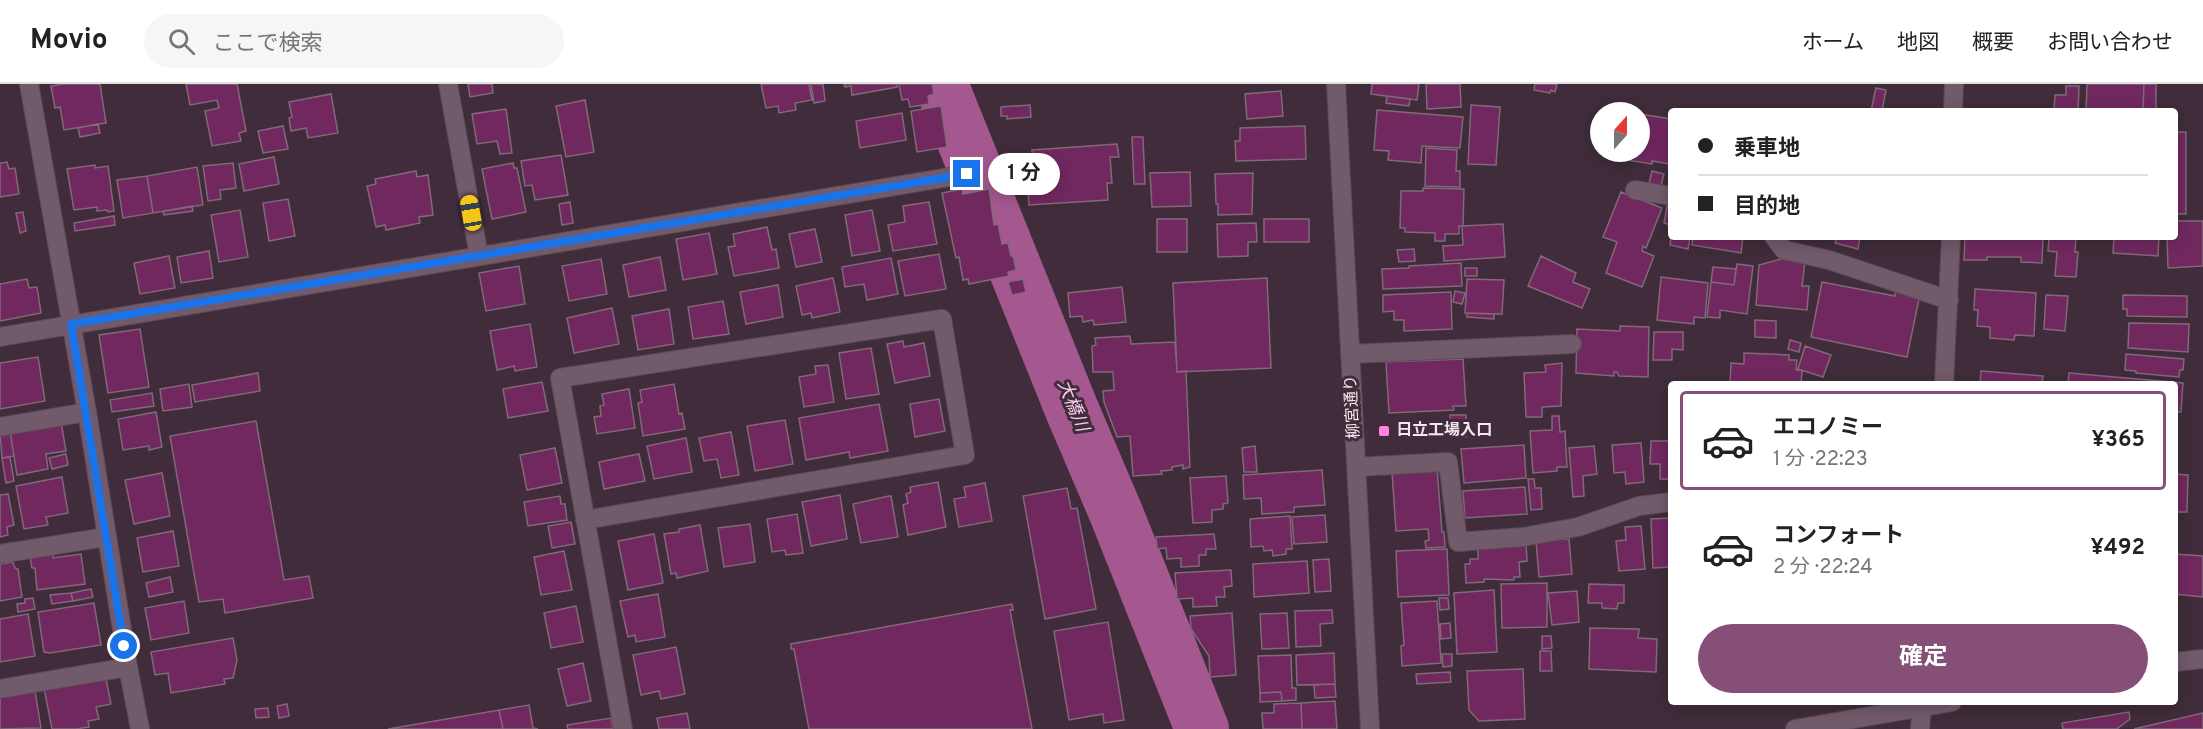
<!DOCTYPE html>
<html lang="ja">
<meta charset="utf-8">
<style>
body{margin:0;font-family:Overpass,"Noto Sans JP",sans-serif;background:#f6f6f6;color:#222;height:100vh;display:flex;flex-direction:column;font-size:22px;white-space:nowrap}
*{box-sizing:border-box;margin:0}
p{font-size:20px;color:#767676}
.icon{flex:none;width:33px;height:33px;fill:none;stroke:currentColor;stroke-width:2;stroke-linecap:round;stroke-linejoin:round}
.map{position:relative;flex:1;overflow:hidden}
.sheet{position:absolute;left:1668px;top:297px;width:510px;height:324px;display:flex;flex-direction:column;background:#fff;border-radius:6px;box-shadow:0 3px 15px #0003}
.sheet>*{flex:none}
.hud{position:absolute;left:1668px;top:24px;width:510px;height:132px;border-radius:6px;box-shadow:0 3px 15px #0003;display:grid;align-content:center;height:132px;padding:0 30px;background:#fff}
.needle{width:39px;rotate:21deg}
.tools{position:absolute;left:1590px;top:18px;display:grid;gap:12px}
.tools a{display:grid;place-items:center;width:60px;height:60px;border-radius:50%;background:#fff;box-shadow:0 3px 15px #0003;font-size:30px}
.end{position:absolute;width:27px;height:27px;margin:-14px;border:8px solid #1a73e8;background:#fff;box-shadow:0 0 0 3px #fff}
.from{border-radius:50%}
.bubble{position:absolute;height:42px;border-radius:21px;background:#fff;box-shadow:0 3px 15px #0003;font-size:20px;font-weight:700;line-height:42px;text-align:center}
.car{position:absolute;width:18px;height:36px;margin:-18px -9px;border-radius:8px;box-shadow:0 0 4px 2px #0007;background:linear-gradient(#f5c518 24%,#345 0 40%,#f5c518 0 76%,#345 0 86%,#f5c518 0)}
.hud b{display:flex;align-items:center;gap:21px;height:57px;font-size:22px}
.hud b+b{border-top:2px solid #e0e0e0}
.hud i{width:15px;height:15px;background:#222}
ul{padding:10px 0 0;list-style:none}
li{display:flex;align-items:center;gap:18px;height:99px;margin:0 12px 9px;padding:0 18px;border:3px solid transparent;border-radius:6px}
li div{flex:1}
li b{display:block;font-size:22px}
li em{font-style:normal;font-weight:700}
li.current{border-color:#854f77}
li>.icon{width:54px;height:54px;stroke-width:1.5}
.button{display:flex;gap:12px;margin-top:auto;padding:12px 30px}
.button a{flex:1;height:69px;border-radius:36px;background:#854f77;color:#fff;font-size:24px;font-weight:700;line-height:69px;text-align:center}
header{display:flex;align-items:center;gap:36px;box-sizing:border-box;height:84px;padding:0 30px;background:#fff;border-bottom:2px solid #e0e0e0}
header strong{font-size:28px}
nav{display:flex;gap:33px;margin-inline-start:auto;font-size:21px}
.search{width:420px;height:54px;background:#f6f6f6;display:flex;align-items:center;gap:15px;box-sizing:border-box;padding:0 21px;border-radius:33px;color:#767676;font-size:22px}
.map>svg:first-child{display:block}
.lines{fill:none;stroke-linecap:round;stroke-linejoin:round}
.river{stroke:#a55890;stroke-width:54}
.building{fill:#71285f;stroke:#806979;stroke-width:1.5}
.minor-casing{stroke:#5b4b56;stroke-width:20}
.minor{stroke:#715a6a;stroke-width:18}
.route{stroke:#1a73e8;stroke-width:8}
.poi-dot{fill:#ff85df;stroke:#402c3a;stroke-width:2}
.labels{text-anchor:middle;dominant-baseline:central;stroke-width:6;stroke-linejoin:round;paint-order:stroke}
.street-label{font-size:16px;fill:#f3e6ee;stroke:#402c3a}
.poi-label{font-size:16px;font-weight:bold;fill:#f3e6ee;stroke:#402c3a;text-anchor:start}
.water-label{font-size:18px;font-style:italic;fill:#f9ceeb;stroke:#402c3a}
</style>
<header>
<strong>Movio</strong>
<div class="search"><svg class="icon" aria-label="search" viewBox="0 0 24 24"><circle cx="10" cy="10" r="6"/><path d="M15 15l6 6"/></svg>ここで検索</div>
<nav><a>ホーム</a><a>地図</a><a>概要</a><a>お問い合わせ</a></nav>
</header>
<div class="map">
<svg width="2203" height="645" viewBox="0 0 2203 645">
<rect width="100%" height="100%" fill="#402c3a"/>
<g class="lines">
<path class="river" d="M941 0 1072 326 1116 429 1202 645"/>
</g>
<path class="building" d="M64 0H100L106 39 64 46 60 23 55 24 51 2Z
M186 0H237L246 47 239 49 241 57 212 62 205 27 219 24 217 16 190 21Z
M468 0H492L493 9 470 13Z
M761 0H809L812 16 795 19 796 26 779 29 778 22 766 24Z
M811 0H823L825 17 814 19Z
M844 0H897V3L852 11 851 2 845 3Z
M899 0H932L934 10 928 12 929 20 910 23 908 15 902 16Z
M1372 0H1419L1417 16 1371 10Z
M1426 0H1460L1461 23 1427 25Z
M1535 0H1557L1555 8 1551 6 1550 9 1534 6Z
M2087 0H2144L2143 27H2086Z
M2144 0H2156V27H2143Z
M2066 2H2079L2078 27H2054L2055 11H2066Z
M1876 4 1886 6 1882 27H1871Z
M1281 7 1283 32 1247 35 1245 10Z
M331 10 338 49 308 54 306 44 291 47 289 34 292 33 289 18Z
M1387 12 1410 15 1409 22 1386 19Z
M585 16 594 68 566 73 556 22Z
M1030 21 1031 33 1007 35V32H1001V23Z
M1471 21 1500 23 1496 81 1468 80Z
M941 22 947 63 917 68 911 27Z
M506 25 512 69 500 70 497 57 477 60 472 30Z
M1377 26 1463 33 1460 64 1422 62 1421 79 1388 76 1389 67 1374 66Z
M902 29 906 56 860 64 856 37Z
M1640 30 1671 35V76L1669 80 1652 77V80L1626 76 1628 68H1640Z
M98 40 100 49 80 53 78 44Z
M283 42 288 65 263 69 258 47Z
M1305 42 1306 75 1236 77 1235 57H1240V44Z
M2175 48H2186V130H2175Z
M1132 53H1143L1145 100H1134Z
M1117 60 1119 73H1110L1112 99H1107L1108 116 1029 121 1026 74H1033L1032 66Z
M1426 64 1457 66 1456 87H1460V103L1425 102Z
M561 71 568 111 535 116 532 101 525 102 521 77Z
M274 73 279 100 244 107 239 80Z
M7 78 9 85 15 84 19 110 0 113V79Z
M233 79 236 104 220 106 221 115 208 117 203 82Z
M513 79 514 84H517L526 128 492 135 482 85Z
M95 81V84L108 82 114 127 108 128 107 126 97 127V123L74 126 67 85Z
M197 83 203 121 153 129 147 92Z
M416 87 417 93 428 91 433 131 419 133 420 139 386 146 385 141 376 143 367 102 376 100 375 95Z
M1652 87 1664 90 1661 102 1649 100Z
M1190 88 1191 122 1152 123 1150 89Z
M1253 89 1252 130 1218 131V120H1216L1215 90Z
M147 92 153 129 123 134 117 96Z
M1423 104 1464 105 1463 142H1459V150H1445V157H1435V149L1405 148V144H1400L1401 107H1423Z
M962 105 963 110 989 105 994 141 998 140 1002 160 1008 159 1011 172H1013L1016 186 1008 188 1009 192 969 200 968 195 963 196 959 173 956 174 942 109Z
M1621 108 1662 124 1646 164 1643 162 1642 167 1654 172 1642 203 1606 189 1617 158 1603 153Z
M288 115 295 152 269 157 263 119Z
M1668 117H1671V141L1664 139Z
M570 118 573 139 562 141 559 120Z
M929 118 937 160 893 167 888 141 905 138 903 122Z
M192 122 193 127 164 131 163 127Z
M240 126 248 173 219 178 211 131Z
M872 126 880 167 852 172 845 131Z
M23 128 26 147 20 149 16 129Z
M114 132 115 141 75 147 74 139Z
M1157 135H1187V168H1157Z
M1264 135H1309V158H1264Z
M2175 137H2203V182L2168 184 2167 153H2175Z
M1256 139 1257 158H1248V172L1218 173 1217 140Z
M1503 140 1505 173 1444 177 1443 162 1463 161 1462 142Z
M767 143 772 166 776 165 779 184 734 192 728 163 735 162 733 150Z
M815 145 822 178 796 183 789 150Z
M709 149 717 190 683 196 676 155Z
M1671 153H1690L1688 165 1670 161Z
M1693 153H1743L1741 169 1692 161Z
M1837 153H1860L1858 165 1835 159Z
M1965 153H2043L2042 179 2021 178V173H1987V176H1964Z
M2049 153H2076L2075 168H2078L2076 193 2055 192 2057 168 2048 167Z
M2114 153H2159L2158 172 2113 169Z
M1414 165 1415 177 1399 178 1397 166Z
M209 167 213 194 181 199 177 173Z
M939 170 946 205 905 212 898 177Z
M169 172 175 204 140 210 134 179Z
M1541 172 1576 189 1573 198 1590 205 1582 224 1528 202Z
M660 173 666 206 629 213 623 181Z
M891 174 898 210 867 216 864 200 845 203 842 183Z
M601 175 607 210 569 217 562 182Z
M1781 175 1805 178 1802 202H1809L1807 226 1756 221 1759 181Z
M1461 179 1462 202 1383 205 1382 185 1409 184V182Z
M1737 180 1753 182 1747 230 1720 226V234L1707 233 1711 198 1734 201Z
M519 182 525 220 486 227 479 189Z
M1713 183 1736 185 1734 201 1711 198Z
M1465 184H1477V192H1465Z
M1661 193 1708 199 1705 234 1694 233V240L1657 236Z
M833 194 840 228 812 234 811 229 802 231 796 202Z
M1267 194 1271 284 1177 288 1173 199Z
M27 195 29 204 37 203 41 229 0 237V200Z
M1023 195 1026 208 1012 211 1008 198Z
M1467 195 1504 196 1502 230 1465 229Z
M1822 198 1895 212 1896 205 1920 210 1907 273 1811 253Z
M778 201 783 233 746 240 740 208Z
M1122 203 1126 238 1094 241 1093 236 1083 238 1082 232 1070 233 1068 209Z
M1975 205 2036 209 2034 252 2015 251 2014 256 1990 254V243L1977 242 1978 226H1974Z
M1455 207 1465 209 1462 220 1453 218Z
M1451 208 1452 245 1404 247V236H1394V227L1383 228V211Z
M2046 211 2068 212 2065 247 2044 245Z
M2123 211 2187 212V233L2127 232V225H2123Z
M723 217 729 250 693 255 688 223Z
M612 224 619 260 574 269 567 234Z
M669 225 674 260 638 266 632 232Z
M1467 229 1494 230V235L1467 233Z
M1755 236 1776 237V254L1755 253Z
M2129 239 2189 240 2188 268 2128 264Z
M530 240 537 283 515 287 514 282 497 286 490 247Z
M1620 242 1649 243 1648 293 1619 292 1617 288H1614V292L1576 289 1577 245 1620 247Z
M140 245 149 303 108 309 99 251Z
M1654 248H1683V266L1672 265V276H1653Z
M1130 252 1131 260 1175 258 1177 288 1186 287 1190 383 1183 385V381L1172 383V386L1161 387 1162 390 1133 392 1130 352 1117 353 1104 318 1103 307 1114 306 1113 288H1093L1092 262 1096 261 1095 254Z
M1790 256 1801 259 1799 268 1788 265Z
M903 257 904 263 924 259 930 292 895 299 887 260Z
M1805 262 1831 271 1823 293 1798 285Z
M871 264 879 310 846 315 839 269Z
M1744 269 1789 271V276H1797L1796 286H1802L1801 300H1730L1731 279 1744 280Z
M2126 270 2184 275 2183 286H2180L2179 293 2136 289V287L2125 286Z
M38 273 45 317 0 325V279Z
M1463 275 1466 322H1453L1454 326 1389 329 1386 278Z
M1562 279 1561 322 1542 323V333H1526L1524 289 1546 288 1545 281Z
M828 281 834 318 804 323 799 293 816 290 815 282Z
M1981 287 2043 292 2042 300H1980Z
M258 289 260 307 195 318 192 301Z
M2069 289 2183 299 2181 328H2175V300H2068Z
M542 298 548 327 508 334 503 305Z
M189 300 192 323 163 327 160 305Z
M674 300 679 330 682 329 685 345 643 352 638 319 642 318 640 306Z
M629 305 635 344 597 350 594 333 601 332 600 322 604 321 602 310Z
M152 309 154 322 112 328 110 316Z
M939 315 945 347 915 353 910 320Z
M879 320 888 367 850 374 849 368 806 376 799 334Z
M156 328 162 363 149 366V362L123 366 118 335Z
M1450 331H1466V353H1450Z
M1552 332H1559L1560 348 1565 347 1567 383H1557V387L1533 389 1530 347 1552 346Z
M785 336 793 380 755 387 747 342Z
M256 337 284 496 309 492 313 514 225 529 223 515 199 518 170 352Z
M61 338 66 367 46 370 48 385 17 391 10 347Z
M10 347 14 372 2 374 0 348Z
M731 348 739 391 721 394 717 375 704 377 699 354Z
M686 354 692 388 654 395 647 362Z
M1651 357H1671V395H1660V380H1650Z
M1641 359 1644 398 1626 400 1625 388 1614 389 1612 361Z
M1524 361 1526 394 1464 399 1461 365Z
M1255 362 1257 388H1244L1242 364Z
M1594 362 1597 390 1583 392 1584 412 1573 413 1569 364Z
M555 364 562 399 527 406 520 371Z
M66 370 68 381 52 385 49 374Z
M639 370 645 397 604 405 599 378Z
M10 373 14 397 6 399 2 374Z
M1437 384 1442 448H1444L1445 463 1426 464 1425 457 1429 456 1428 445 1396 447 1392 388Z
M1322 386 1325 421 1294 423V428L1262 430 1261 414 1244 415 1243 391Z
M162 389 170 432 134 440 125 396Z
M2175 390 2188 391 2187 428H2175Z
M1226 392 1228 419 1223 420V425L1212 426V438L1193 439 1190 394Z
M62 393 68 429 46 433 48 441 24 445 16 402Z
M1528 395H1534L1535 404H1541L1542 425 1531 426Z
M938 398 946 443 908 451 903 421 908 419 906 410 911 408 910 403Z
M985 399 992 437 959 443 954 415 966 413 964 403Z
M1525 403 1527 430 1465 434 1463 407Z
M1067 404 1071 425 1077 424 1096 525 1045 535 1023 412Z
M8 410 14 441 7 443 8 451 0 453V411Z
M840 411 847 455 811 462 802 418Z
M560 412 561 420H565L567 436 528 442 524 418Z
M889 412H891L898 453 861 459 853 420Z
M797 430 803 469 786 471 785 466 772 468 767 435Z
M1325 431 1327 458 1294 460 1292 433Z
M1290 432 1292 465H1286V470L1273 472 1272 466 1264 467 1263 462 1251 463 1250 435Z
M1671 434V483L1653 484 1651 435Z
M571 438 575 460 552 464 548 442Z
M750 440 755 478 724 483 718 444Z
M700 441 708 487 677 494 676 489 671 490 664 450 679 448V445Z
M1641 442 1645 485 1619 487 1616 457 1626 456 1625 443Z
M173 447 179 482 143 488 137 454Z
M654 450 663 499 628 506 618 457Z
M1214 450 1216 465H1206V471H1199V482L1181 483V474L1167 475 1166 464 1157 465 1156 453Z
M1569 455 1572 490 1539 493 1536 457Z
M1526 458 1527 477 1519 478 1520 493H1514V496L1484 495V498L1466 499 1465 480H1470V475H1478V461Z
M1447 465 1449 511 1398 513 1396 467Z
M564 467 572 506 541 511 534 473Z
M53 469V474L81 470 85 500 37 506 35 484H32L30 472Z
M2175 470 2203 472V513L2175 510Z
M1329 475 1331 507 1315 508 1313 476Z
M1307 477 1309 509 1254 513 1253 480Z
M13 478 15 484 18 485 22 513 0 517V480Z
M1231 486 1232 502 1224 503 1225 513H1216L1217 522 1193 523V514L1177 515 1175 489Z
M170 493 173 508 149 513 146 499Z
M1547 499V543L1502 544 1501 500Z
M1589 500 1624 501V519H1618L1617 525 1602 524V519H1588Z
M91 505 93 513 73 517 71 509Z
M1494 506 1497 568 1457 570 1454 509Z
M1577 507 1579 538 1552 541 1548 509Z
M71 509 73 517 52 520 50 511Z
M658 510 665 553 636 558 635 551 628 553 620 517Z
M33 514 35 525 18 528 17 520 25 519V515Z
M1439 514H1448L1449 525 1440 526Z
M184 517 189 549 151 556 145 524Z
M1437 517 1441 579 1402 582 1401 562 1404 561 1401 519Z
M94 519 101 561 50 569 44 568 38 528Z
M1012 520 1013 526H1010L1032 645H809L794 565H791V560Z
M576 522 583 558 551 564 544 529Z
M1332 526 1333 539 1320 540 1321 562 1296 563 1295 527Z
M1232 529 1236 591 1210 593 1209 572 1191 545 1190 532Z
M1287 529 1289 564 1262 565 1260 530Z
M28 530 35 572 0 578V535Z
M1108 538 1124 636 1104 639 1103 630 1069 636 1054 547Z
M1450 539 1451 554 1441 555 1440 540Z
M1590 544 1639 545 1638 554 1657 555 1656 588 1589 585Z
M1542 552H1551L1552 564 1542 565Z
M233 554 237 576 233 594 224 595 225 600 171 609 168 589 155 591 151 568Z
M676 563 685 610 661 615 659 607 641 611 633 571Z
M1540 567H1551L1552 587H1540Z
M1334 569 1335 600 1297 601 1296 571Z
M1442 570H1452V582L1443 583Z
M1291 571 1292 604H1296V616L1282 617 1281 608 1260 609 1258 572Z
M583 579 591 617 567 622 558 585Z
M1523 585 1525 635 1479 637 1469 626 1467 587Z
M1450 588 1451 598 1417 600 1416 590Z
M106 595 111 620 96 623 99 635 88 637 89 643 76 645H52L44 604Z
M1335 600 1336 613 1315 614 1314 601Z
M35 607 41 644 0 645V613Z
M1281 608 1282 617 1260 618V609Z
M1335 617 1337 645H1302L1301 619Z
M1301 619 1302 645H1263L1262 629H1274V620Z
M287 620 289 632 279 634 277 622Z
M529 621 533 644 538 645H503L499 626Z
M268 624 269 633 256 634 255 625Z
M499 626 503 645H388Z
M2129 628 2130 635 2117 645H2063L2062 639Z
M687 629 690 645H659L657 634Z
M2203 629V645H2134Z
M611 634 613 645H568L567 641Z"/>
<g class="lines">
<defs>
<path id="minor" d="M29 0 87 328 128 583 140 645
M448 0 479 172
M1336 0 1370 645
M1953 27 1954 0
M1635 106 1671 112
M1774 153 1784 166 1829 176 1949 216
M0 253 967 90
M1350 270 1572 260
M1944 300 1951 153
M0 343 87 328
M1356 383 1448 378 1458 458 1523 453 1578 443 1639 422 1671 418
M585 436 965 371 942 235 560 294 623 645
M0 470 106 453
M2175 578 2203 575
M0 605 128 583
M1795 645 1952 618
M1920 645 1922 618"/>
</defs>
<use href="#minor" class="minor-casing"/>
<use href="#minor" class="minor"/>
</g>
<g class="lines">
<path class="route" d="M124 562 71 240 967 90"/>
</g>
<rect class="poi-dot" x="1378" y="341" width="12" height="12" rx="3"/>
<g class="labels">
<g class="street-label">
<text transform="translate(1353 323) rotate(-93)">柳宮通り</text>
</g>
<g class="poi-label">
<text x="1396" y="347">日立工場入口</text>
</g>
<g class="water-label">
<text transform="translate(1072 322) rotate(68)">大橋川</text>
</g>
</g>
</svg>
<div class="tools">
<a><svg class="needle" viewBox="-14 -14 28 28"><path d="M0-13l5 13h-10z" fill="#e53935"/><path d="M0 13l5-13h-10z" fill="#767676"/></svg></a>
</div>
<i class="end from" style="left:124px;top:562px"></i>
<i class="end" style="left:967px;top:90px"></i>
<div class="bubble" style="left:988px;top:69px;width:72px">1 分</div>
<i class="car" style="left:471px;top:129px;rotate:350deg"></i>
<div class="hud">
<b><i class="from"></i>乗車地</b>
<b><i></i>目的地</b>
</div>
<section class="sheet">
<ul>
<li class="current"><svg class="icon" aria-label="car" viewBox="0 0 24 24"><path d="M5 17H2v-5l4-1 3-4h7l3 4 3 1v5h-3M9 17h6M6 11h13"/><circle cx="7" cy="17" r="2"/><circle cx="17" cy="17" r="2"/></svg><div><b>エコノミー</b><p>1 分 · 22:23</p></div><em>¥365</em></li>
<li><svg class="icon" aria-label="car" viewBox="0 0 24 24"><path d="M5 17H2v-5l4-1 3-4h7l3 4 3 1v5h-3M9 17h6M6 11h13"/><circle cx="7" cy="17" r="2"/><circle cx="17" cy="17" r="2"/></svg><div><b>コンフォート</b><p>2 分 · 22:24</p></div><em>¥492</em></li>
</ul>
<div class="button"><a>確定</a></div>
</section>
</div>
